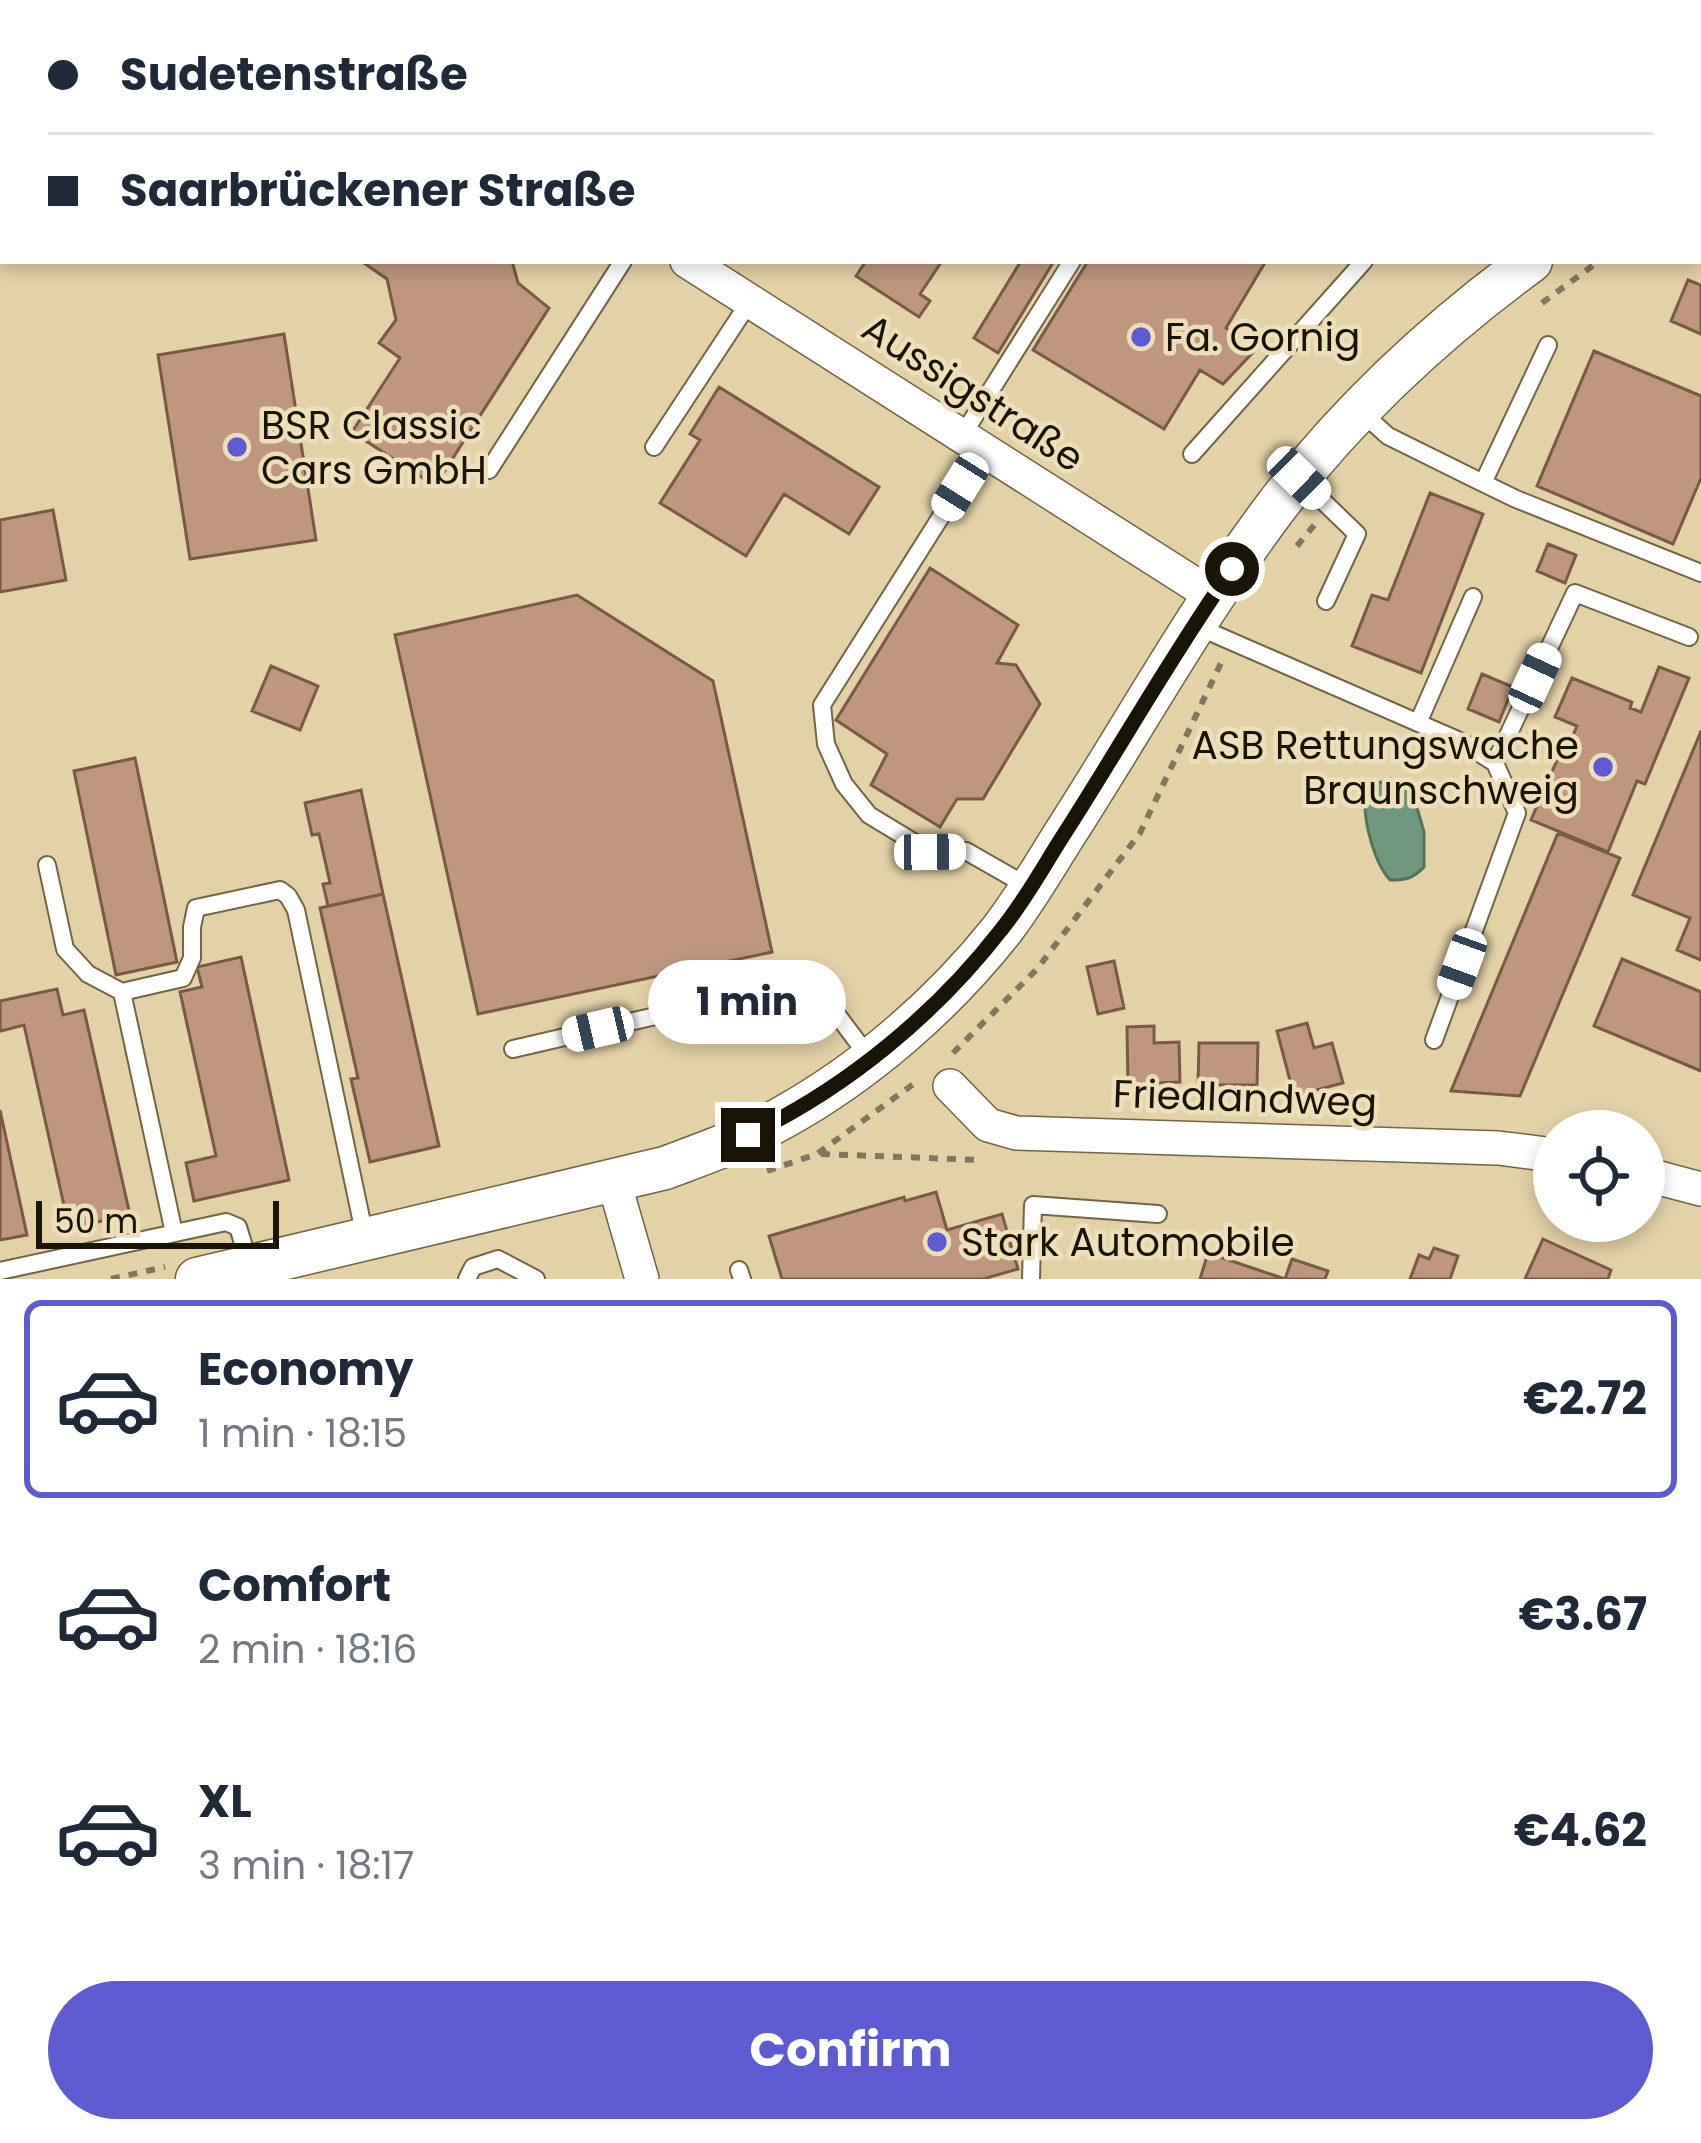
<!DOCTYPE html>
<meta charset="utf-8">
<style>
body{margin:0;font-family:Poppins,sans-serif;background:#f6f6f7;color:#1f2937;height:100vh;display:flex;flex-direction:column;font-size:45px;white-space:nowrap}
*{box-sizing:border-box;margin:0}
p{font-size:39px;color:#747a83}
.icon{flex:none;width:66px;height:66px;fill:none;stroke:currentColor;stroke-width:2;stroke-linecap:round;stroke-linejoin:round}
.map{position:relative;height:1279px;overflow:hidden}
.drawer{display:flex;flex-direction:column;background:#fff;flex:1}
.drawer>*{flex:none}
.hud{position:absolute;left:0px;top:0px;width:1701px;height:264px;box-shadow:0 6px 18px #0003;display:grid;align-content:center;height:264px;padding:0 48px;background:#fff}
.controls{position:absolute;left:1533px;top:1110px;display:grid;gap:24px}
.controls a{display:grid;place-items:center;width:132px;height:132px;border-radius:50%;background:#fff;box-shadow:0 6px 18px #0003;font-size:60px}
.scale{position:absolute;left:36px;bottom:30px;width:243px;box-sizing:border-box;padding-left:12px;border:6px solid #191407;border-top:0;font-size:33px;line-height:42px;white-space:nowrap;color:#191407;-webkit-text-stroke:9px #eddfbb;paint-order:stroke}
.end{position:absolute;width:54px;height:54px;margin:-27px;border:15px solid #191407;background:#fff;box-shadow:0 0 0 6px #fff}
.from{border-radius:50%}
.bubble{position:absolute;height:84px;border-radius:42px;background:#fff;box-shadow:0 6px 18px #0003;font-size:39px;font-weight:700;line-height:84px;text-align:center}
.car{position:absolute;width:36px;height:72px;margin:-36px -18px;border-radius:15px;box-shadow:0 0 9px 3px #0007;background:linear-gradient(#fff 24%,#345 0 40%,#fff 0 76%,#345 0 86%,#fff 0)}
.hud b{display:flex;align-items:center;gap:42px;height:114px;font-size:45px}
.hud b+b{border-top:3px solid #e0e1e3}
.hud i{width:30px;height:30px;background:#1f2937}
ul{padding:21px 0 0;list-style:none}
li{display:flex;align-items:center;gap:36px;height:198px;margin:0 24px 18px;padding:0 24px;border:6px solid transparent;border-radius:18px}
li div{flex:1}
li b{display:block;font-size:45px}
li em{font-style:normal;font-weight:700}
li.current{border-color:#5e5ad2}
li>.icon{width:108px;height:108px;stroke-width:1.5}
.primary-button{display:flex;gap:24px;margin-top:auto;padding:24px 48px}
.primary-button a{flex:1;height:138px;border-radius:72px;background:#5e5ad2;color:#fff;font-size:48px;font-weight:700;line-height:138px;text-align:center}
.map>svg:first-child{display:block}
.built{fill:#e3d1a8;fill-rule:evenodd}
.water{fill:#70987e;stroke:#56705a;stroke-width:3}
.building{fill:#be977e;stroke:#785a47;stroke-width:3}
.lines{fill:none;stroke-linecap:round;stroke-linejoin:round}
.service-casing{stroke:#726545;stroke-width:20}
.minor-casing{stroke:#726545;stroke-width:36}
.tertiary-casing{stroke:#726545;stroke-width:45}
.path{stroke:#81775f;stroke-width:6;stroke-dasharray:9 9;stroke-linecap:butt}
.service{stroke:#fff;stroke-width:16}
.minor{stroke:#fff;stroke-width:33}
.tertiary{stroke:#fff;stroke-width:42}
.route{stroke:#191407;stroke-width:15}
.poi-dot{fill:#5e5ad2;stroke:#eddfbb;stroke-width:4.5}
.labels{text-anchor:middle;dominant-baseline:central;stroke-width:9;stroke-linejoin:round;paint-order:stroke}
.poi-label{font-size:39px;fill:#191407;stroke:#eddfbb;text-anchor:start}
.street-label{font-size:39px;fill:#191407;stroke:#eddfbb}
</style>
<div class="map">
<svg width="1701" height="1279" viewBox="0 0 1701 1279">
<rect width="100%" height="100%" fill="#eddfbb"/>
<path class="built" d="M0 0H1701V1279H0ZM3 3H1698V261H3ZM1554 1131H1644V1221H1554Z"/>
<path class="water" d="M1391 779 1408 790 1418 811 1424 832V867C1413 879 1405 880 1390 880 1373 861 1360 812 1367 787Z"/>
<path class="building" d="M451 0H603L607 3H455Z
M897 0H1099L1104 3H902Z
M1294 0H1498L1496 3H1299Z
M3 73V221L0 222V74Z
M361 261H512L518 283 549 308 435 486 352 432 400 358 379 343 396 320 387 279Z
M866 261H942L920 294 930 301 919 317 856 276Z
M1021 261H1054L998 353 974 338Z
M1088 261H1266L1226 328 1258 347 1223 384 1200 370 1164 429 1033 350Z
M1688 280 1701 285V334L1671 321Z
M284 334 316 540 190 559 158 355Z
M1594 351 1701 396V478L1673 544 1537 486Z
M719 387 879 487 849 534 784 494 746 556 660 503 700 440 690 434Z
M1430 493 1483 514 1421 673 1352 646 1372 595 1388 600Z
M53 510 66 580 0 592V520Z
M1548 544 1576 555 1565 583 1537 571Z
M930 568 1018 625 997 663 1016 665 1040 704 983 799H957L940 827 871 785 887 754 836 720Z
M577 595 713 681 772 952 478 1014 395 635Z
M271 666 318 686 300 730 252 711Z
M1659 667 1689 678 1645 784 1637 781 1608 852 1531 820 1561 751 1565 753 1577 726 1555 717 1572 678 1632 702 1630 708 1641 712Z
M1482 674 1513 687 1499 722 1468 709Z
M1701 731V960L1677 950 1690 918 1633 895Z
M135 758 177 962 116 975 74 771Z
M361 790 383 894 328 906 323 884 330 883 319 834 312 835 305 803Z
M1558 833 1620 858 1520 1096 1451 1091Z
M383 894 439 1146 370 1162 351 1079 358 1078 320 908Z
M241 957 289 1180 194 1201 186 1163 216 1156 180 992 202 987 197 967Z
M1622 959 1701 992V1071L1594 1026Z
M1114 961 1124 1008 1098 1014 1087 967Z
M57 989 63 1015 84 1010 130 1215 69 1228 24 1025 1 1031 0 1028V1001Z
M1307 1023 1314 1048 1332 1043 1343 1083 1294 1096 1277 1031Z
M1154 1026V1043L1179 1042 1180 1082 1128 1084 1127 1027Z
M1199 1043H1258L1257 1085H1198Z
M0 1110 27 1235 0 1240Z
M936 1192 947 1230 1002 1214 1018 1269 983 1279H782L769 1236 904 1197 905 1201Z
M1543 1239 1611 1270 1608 1279H1525Z
M1434 1248 1458 1256 1450 1279H1410L1419 1255 1429 1259Z
M1208 1253 1285 1279 1292 1259 1328 1271 1325 1279H1200Z"/>
<g class="lines">
<defs>
<path id="service" d="M106 0 109 3
M1320 0 1325 3
M221 3 223 0
M1638 3H1666
M1698 18 1701 20
M1360 411 1388 436 1483 483 1548 345
M962 436 1072 261
M654 447 750 301
M983 450 822 705 826 744 844 784 869 815 930 852 966 851 1029 887
M1192 454 1364 261
M489 470 623 261
M1299 478 1357 534 1326 601
M1483 483 1516 499 1701 573
M1196 626 1462 742 1495 763 1517 813 1434 1040
M1418 723 1473 597
M1495 763 1575 593 1689 637
M47 865 65 949 88 974 122 992 174 1233
M122 992 183 978 192 958V927L196 908 280 890 288 896 296 910 365 1237
M513 1049 811 980 871 1060
M739 1270 742 1279
M0 1271 226 1222 238 1227 250 1266
M467 1279 473 1267 498 1259 536 1279
M1031 1279 1033 1205 1158 1214"/>
<path id="minor" d="M270 0 275 3
M762 3 764 0
M687 261 1213 596
M950 1086 988 1125 1016 1133 1498 1148 1554 1155
M1644 1174 1701 1189
M614 1182 642 1279"/>
<path id="tertiary" d="M1698 159 1701 158
M197 1279 665 1168C705 1153 745 1139 782 1118 865 1072 942 1005 1001 931 1025 900 1045 865 1066 832 1134 726 1196 614 1272 512 1344 416 1434 332 1531 261"/>
</defs>
<use href="#service" class="service-casing"/>
<use href="#minor" class="minor-casing"/>
<use href="#tertiary" class="tertiary-casing"/>
<path class="path" d="M1542 303 1599 261
M1297 546 1315 524
M953 1053 1037 969 1140 833 1221 663
M821 1154 981 1160
M767 1171 817 1154 919 1080
M111 1279 165 1267"/>
<use href="#service" class="service"/>
<use href="#minor" class="minor"/>
<use href="#tertiary" class="tertiary"/>
</g>
<g class="lines">
<path class="route" d="M748 1135C845 1089 935 1015 1001 930 1024 902 1042 869 1061 839 1119 749 1171 656 1232 569"/>
</g>
<g class="poi-dot">
<circle cx="1141" cy="337" r="12"/>
<circle cx="237" cy="447" r="12"/>
<circle cx="1603" cy="767" r="12"/>
<circle cx="937" cy="1242" r="12"/>
</g>
<g class="labels">
<g class="poi-label">
<text x="1165" y="337">Fa. Gornig</text>
<text x="261" y="425">BSR Classic<tspan x="261" dy="45">Cars GmbH</tspan></text>
<text x="1579" y="745" text-anchor="end">ASB Rettungswache<tspan x="1579" dy="45">Braunschweig</tspan></text>
<text x="961" y="1242">Stark Automobile</text>
</g>
<g class="street-label">
<text transform="translate(973 393) rotate(33)">Aussigstraße</text>
<text transform="translate(1245 1098) rotate(2)">Friedlandweg</text>
</g>
</g>
</svg>
<div class="controls">
<a><svg class="icon" aria-label="locate" viewBox="0 0 24 24"><circle cx="12" cy="12" r="6"/><path d="M12 2v4M12 18v4M2 12h4M18 12h4"/></svg></a>
</div>
<div class="scale">50 m</div>
<i class="end from" style="left:1232px;top:569px"></i>
<i class="end" style="left:748px;top:1135px"></i>
<div class="bubble" style="left:648px;top:960px;width:198px">1 min</div>
<i class="car" style="left:1299px;top:478px;rotate:134deg"></i>
<i class="car" style="left:960px;top:487px;rotate:212deg"></i>
<i class="car" style="left:1535px;top:678px;rotate:25deg"></i>
<i class="car" style="left:930px;top:852px;rotate:89deg"></i>
<i class="car" style="left:1462px;top:964px;rotate:200deg"></i>
<i class="car" style="left:598px;top:1029px;rotate:257deg"></i>
<div class="hud">
<b><i class="from"></i>Sudetenstraße</b>
<b><i></i>Saarbrückener Straße</b>
</div>
</div>
<section class="drawer">
<ul>
<li class="current"><svg class="icon" aria-label="car" viewBox="0 0 24 24"><path d="M5 17H2v-5l4-1 3-4h7l3 4 3 1v5h-3M9 17h6M6 11h13"/><circle cx="7" cy="17" r="2"/><circle cx="17" cy="17" r="2"/></svg><div><b>Economy</b><p>1 min · 18:15</p></div><em>€2.72</em></li>
<li><svg class="icon" aria-label="car" viewBox="0 0 24 24"><path d="M5 17H2v-5l4-1 3-4h7l3 4 3 1v5h-3M9 17h6M6 11h13"/><circle cx="7" cy="17" r="2"/><circle cx="17" cy="17" r="2"/></svg><div><b>Comfort</b><p>2 min · 18:16</p></div><em>€3.67</em></li>
<li><svg class="icon" aria-label="car" viewBox="0 0 24 24"><path d="M5 17H2v-5l4-1 3-4h7l3 4 3 1v5h-3M9 17h6M6 11h13"/><circle cx="7" cy="17" r="2"/><circle cx="17" cy="17" r="2"/></svg><div><b>XL</b><p>3 min · 18:17</p></div><em>€4.62</em></li>
</ul>
<div class="primary-button"><a>Confirm</a></div>
</section>
